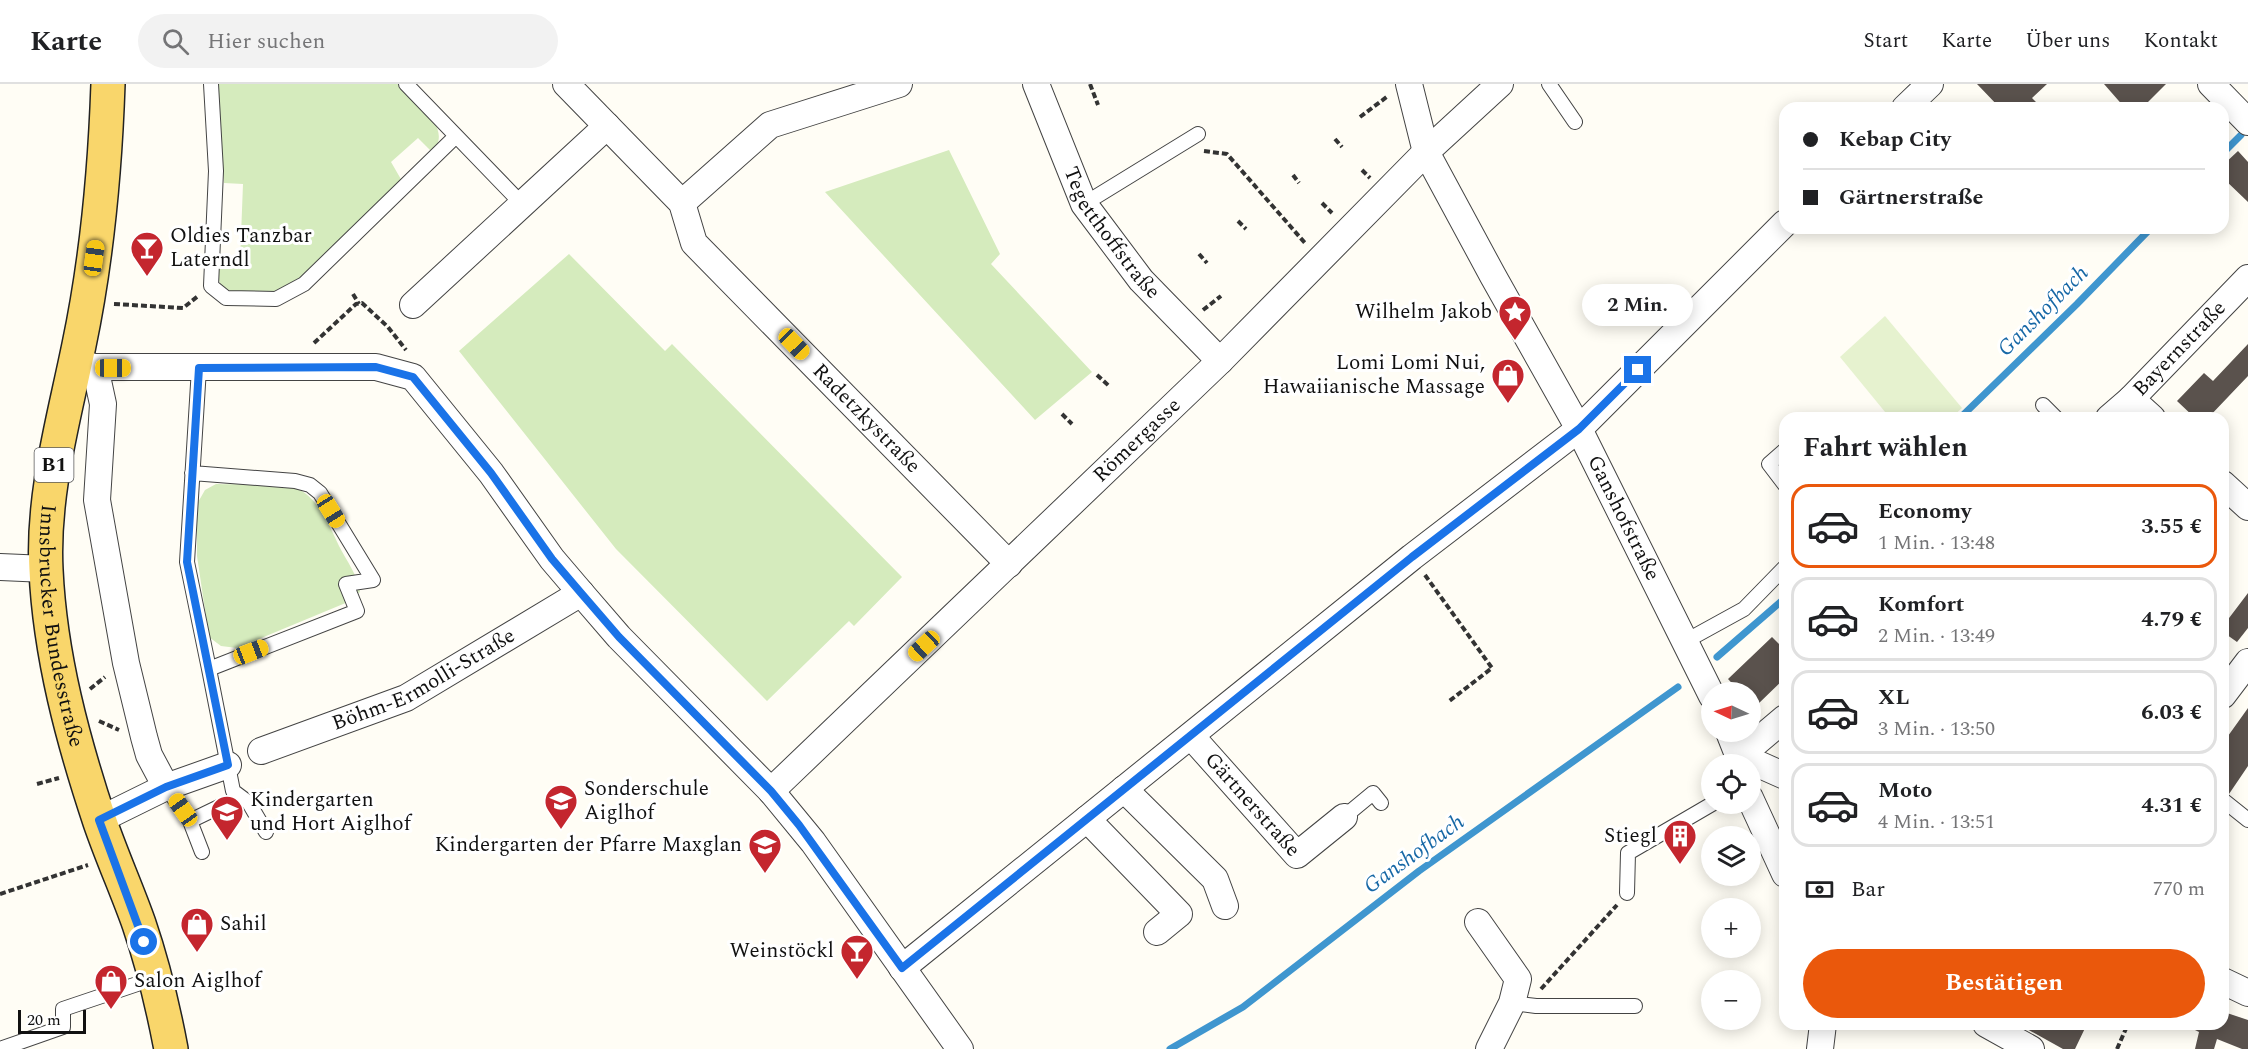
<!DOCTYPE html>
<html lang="de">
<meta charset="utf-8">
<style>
body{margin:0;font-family:Spectral,serif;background:#f2f2f2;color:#202124;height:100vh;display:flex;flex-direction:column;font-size:22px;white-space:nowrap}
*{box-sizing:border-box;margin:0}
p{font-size:20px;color:#757577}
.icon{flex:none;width:33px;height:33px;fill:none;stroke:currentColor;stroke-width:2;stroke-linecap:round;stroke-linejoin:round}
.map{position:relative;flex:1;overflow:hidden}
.sheet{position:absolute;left:1779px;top:328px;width:450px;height:618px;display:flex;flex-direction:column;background:#fff;border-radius:18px;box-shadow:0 3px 15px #0003}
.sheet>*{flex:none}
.banner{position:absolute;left:1779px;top:18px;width:450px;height:132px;border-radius:18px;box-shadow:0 3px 15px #0003;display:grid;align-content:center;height:132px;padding:0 24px;background:#fff}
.needle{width:39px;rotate:274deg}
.controls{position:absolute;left:1701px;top:598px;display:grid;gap:12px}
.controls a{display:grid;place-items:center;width:60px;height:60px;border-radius:50%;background:#fff;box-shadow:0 3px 15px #0003;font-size:30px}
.scale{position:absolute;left:18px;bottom:15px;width:68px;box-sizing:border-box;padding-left:6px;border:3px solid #111;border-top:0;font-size:16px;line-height:21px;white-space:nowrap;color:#111;-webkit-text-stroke:4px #fff;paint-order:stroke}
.end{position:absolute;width:27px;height:27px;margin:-14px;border:8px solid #1a73e8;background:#fff;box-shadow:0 0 0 3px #fff}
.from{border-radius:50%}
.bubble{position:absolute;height:42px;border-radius:21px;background:#fff;box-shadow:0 3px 15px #0003;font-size:20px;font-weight:700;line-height:42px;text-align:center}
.car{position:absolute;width:18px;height:36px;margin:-18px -9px;border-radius:8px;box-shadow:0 0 4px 2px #0007;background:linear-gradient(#f5c518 24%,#345 0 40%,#f5c518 0 76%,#345 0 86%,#f5c518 0)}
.banner b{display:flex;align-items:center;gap:21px;height:57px;font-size:22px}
.banner b+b{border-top:2px solid #e0e0e0}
.banner i{width:15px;height:15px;background:#202124}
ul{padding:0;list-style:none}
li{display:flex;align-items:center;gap:18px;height:84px;margin:0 12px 9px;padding:0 12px;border:3px solid #e0e0e0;border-radius:18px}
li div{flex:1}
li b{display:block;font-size:22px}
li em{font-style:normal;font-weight:700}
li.current{border-color:#ea580c}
li>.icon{width:54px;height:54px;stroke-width:1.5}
h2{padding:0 24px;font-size:27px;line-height:72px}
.pay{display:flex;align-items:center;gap:15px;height:66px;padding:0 24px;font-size:22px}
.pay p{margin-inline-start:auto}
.button{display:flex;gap:12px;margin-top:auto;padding:12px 24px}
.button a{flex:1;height:69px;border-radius:36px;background:#ea580c;color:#fff;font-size:24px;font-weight:700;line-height:69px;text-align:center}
header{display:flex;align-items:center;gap:36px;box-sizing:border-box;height:84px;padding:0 30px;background:#fff;border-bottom:2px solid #e0e0e0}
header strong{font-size:28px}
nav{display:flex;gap:33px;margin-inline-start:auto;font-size:21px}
.search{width:420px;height:54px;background:#f2f2f2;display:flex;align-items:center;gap:15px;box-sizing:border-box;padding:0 21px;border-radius:33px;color:#757577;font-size:22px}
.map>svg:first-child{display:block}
.green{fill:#d5ebbd}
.pitch{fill:#e6f2cf}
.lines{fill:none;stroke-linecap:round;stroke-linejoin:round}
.stream{stroke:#3f96cf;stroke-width:7}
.building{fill:#5a524d}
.lane-casing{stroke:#444;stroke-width:16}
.street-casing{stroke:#444;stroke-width:28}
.primary-casing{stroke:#222;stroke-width:36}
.path{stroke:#333;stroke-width:4;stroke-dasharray:6 3;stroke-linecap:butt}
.lane{stroke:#fff;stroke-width:14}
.street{stroke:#fff;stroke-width:26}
.primary{stroke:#f9d66b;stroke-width:33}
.route{stroke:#1a73e8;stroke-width:8}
.labels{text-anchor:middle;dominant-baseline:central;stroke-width:6;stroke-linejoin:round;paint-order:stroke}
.shield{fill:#fff;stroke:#585858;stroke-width:1.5}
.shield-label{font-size:20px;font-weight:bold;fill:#111}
.street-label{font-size:21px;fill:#111;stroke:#fff}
.poi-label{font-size:21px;fill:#111;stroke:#fff;text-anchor:start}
.water-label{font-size:22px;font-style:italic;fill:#1768a6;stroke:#fff}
</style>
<header>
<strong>Karte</strong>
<div class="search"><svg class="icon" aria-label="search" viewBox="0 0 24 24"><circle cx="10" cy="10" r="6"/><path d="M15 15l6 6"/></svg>Hier suchen</div>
<nav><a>Start</a><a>Karte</a><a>Über uns</a><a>Kontakt</a></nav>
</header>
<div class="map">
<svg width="2248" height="965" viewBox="0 0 2248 965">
<rect width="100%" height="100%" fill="#fffdf5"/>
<path class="green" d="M216 0H398C414 16 455 44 432 68L418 54 391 78 402 97 296 199 266 210 234 209 221 202 217 190 218 176 240 178 243 100 224 99Z
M949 66 1000 170 991 180 1092 288 1035 336 825 108Z
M569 170 665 267 672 260 902 493 854 542 849 537 767 617 616 465 459 267Z
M216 400C234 401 285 398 300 406 319 416 330 443 339 462 347 478 358 491 360 508L348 518 237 564 221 562 209 553 197 472V420L205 406Z"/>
<path class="pitch" d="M1885 232 1962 324 1951 334H1890L1840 273Z"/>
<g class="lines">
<path class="stream" d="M2223 69 2241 51
M1960 334 2077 220 2151 144
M1717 573 1785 514
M1170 965 1243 923 1419 787 1678 603"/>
</g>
<path class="building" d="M1977 0H2047L2032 14 2042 24H2000Z
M2104 0H2166L2142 24H2125Z
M2238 67 2248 78V118L2223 94V81Z
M2248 260V292L2208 334H2195L2177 317 2204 289 2213 297Z
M2248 509V544L2237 558 2223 548V542Z
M1772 553 1785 566V594L1755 623 1750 619V609H1741L1728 595Z
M2248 624V682L2229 710 2223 707V659Z
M2227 929 2248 936V965H2242L2217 955 2214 965H2195L2199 948 2183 940H2223Z
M2018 940H2087L2075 965H2063Z"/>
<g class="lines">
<defs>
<path id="lane" d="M211 0 216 87 211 202 226 214 276 215 304 200 455 53
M406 0 522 120
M1549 0 1575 38
M1084 120 1198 50
M2043 321 2056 334
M1785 366 1769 380 1785 401
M192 389 295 397 310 401 320 409 373 496 346 500 357 527 209 585 187 478 199 284
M1684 558 1744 525 1785 483
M209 585 233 707 249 719 266 748
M166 703 190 737 202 768
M2223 716 2248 736
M1344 733 1373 709 1381 719
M190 737 223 721
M1627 809 1628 769 1712 720
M1512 919 1536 922H1635
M0 965 63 943V925L155 894"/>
<g id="street">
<path id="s1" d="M566 0 682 119 694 159 1009 480"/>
<path id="s2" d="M1036 0 1084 120 1141 196 1220 277"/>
<path id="s3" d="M1409 0 1426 68 1493 192 1579 345 1712 612"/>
<path d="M2211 0 2248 38"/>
<path d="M1905 24 1930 0"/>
<path d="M682 119 770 41 899 0"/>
<path d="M413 221 607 42"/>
<path d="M75 278 95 283H376L413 293 491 389 552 475 581 509 619 553 771 707 813 758 960 965"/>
<path d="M95 283 103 320 97 416 126 579 144 653 149 671 166 703"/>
<path d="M2131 315 2152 334"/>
<path id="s4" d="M2109 334 2131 315 2248 194"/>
<path d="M2223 400 2248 423"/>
<path d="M0 483 46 485"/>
<path d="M2223 611 2248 578"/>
<path d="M1729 648 1742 681"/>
<path id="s5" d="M1191 652 1297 771 1344 733"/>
<path id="s6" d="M261 667 406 614 581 509"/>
<path d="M1740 672 1785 634"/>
<path d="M1740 672 1785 692"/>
<path d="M1124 705 1215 795 1225 822"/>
<path id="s7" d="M771 707 1220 277 1426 68 1500 0"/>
<path d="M1750 714 1785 790"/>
<path d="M1087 735 1179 830 1157 848"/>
<path d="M99 736 166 703 228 681"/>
<path d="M1478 838 1518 895 1512 919 1489 965"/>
<path d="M902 884 1412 473 1579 345 1785 139"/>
<path d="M2223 897 2248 909"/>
<path d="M1986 940 2031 965"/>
<path d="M1820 965 1823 940"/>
</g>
<g id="primary">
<path id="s8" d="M108 0C105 88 97 175 79 261 64 335 42 410 46 486 50 572 73 657 100 738 112 773 127 806 139 840 153 881 163 923 171 965"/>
</g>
</defs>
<use href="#lane" class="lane-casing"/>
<use href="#street" class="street-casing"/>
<use href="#primary" class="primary-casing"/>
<path class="path" d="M1090 0 1098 21
M1360 33 1388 12
M1335 55 1342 63
M1204 67 1227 70 1305 159
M1362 86 1370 94
M1293 91 1299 99
M1322 119 1332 129
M1238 137 1246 145
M1199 170 1207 179
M353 210 359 220
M114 220 183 224 198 212
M1203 226 1221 212
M314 259 356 220 362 219 388 243 406 266
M1097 291 1109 302
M1062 330 1072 340
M1425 491 1492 584 1448 618
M90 605 105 593
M99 637 119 646
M37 700 59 694
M0 810 88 781
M1541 905 1617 821
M2117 965 2128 940"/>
<use href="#lane" class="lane"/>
<use href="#street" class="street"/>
<use href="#primary" class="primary"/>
</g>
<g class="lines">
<path class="route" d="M144 858 99 736 166 703 228 681 187 478 199 284 376 283 413 293 491 389 552 475 581 509 619 553 771 707 799 741 902 884 1412 473 1579 345 1638 286"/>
</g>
<defs>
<symbol id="bar-pin" viewBox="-11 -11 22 30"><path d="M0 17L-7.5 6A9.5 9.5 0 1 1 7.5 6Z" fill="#c4262e" stroke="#fff"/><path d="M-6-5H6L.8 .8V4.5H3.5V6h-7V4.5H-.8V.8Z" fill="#fff"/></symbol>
<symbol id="sight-pin" viewBox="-11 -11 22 30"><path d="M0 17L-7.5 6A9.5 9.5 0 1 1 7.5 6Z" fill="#c4262e" stroke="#fff"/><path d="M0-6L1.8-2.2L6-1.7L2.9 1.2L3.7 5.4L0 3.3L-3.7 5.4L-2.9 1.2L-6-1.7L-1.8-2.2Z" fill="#fff"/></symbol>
<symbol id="shop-pin" viewBox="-11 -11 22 30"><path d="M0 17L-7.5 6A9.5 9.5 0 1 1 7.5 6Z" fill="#c4262e" stroke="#fff"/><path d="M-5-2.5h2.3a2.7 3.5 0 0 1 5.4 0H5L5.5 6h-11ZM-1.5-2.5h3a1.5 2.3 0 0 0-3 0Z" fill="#fff"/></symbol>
<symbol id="school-pin" viewBox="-11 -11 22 30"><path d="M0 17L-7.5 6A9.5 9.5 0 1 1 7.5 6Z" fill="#c4262e" stroke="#fff"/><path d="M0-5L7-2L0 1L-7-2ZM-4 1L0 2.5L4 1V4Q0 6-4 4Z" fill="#fff"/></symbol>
<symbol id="building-pin" viewBox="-11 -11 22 30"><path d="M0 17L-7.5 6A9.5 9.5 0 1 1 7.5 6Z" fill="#c4262e" stroke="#fff"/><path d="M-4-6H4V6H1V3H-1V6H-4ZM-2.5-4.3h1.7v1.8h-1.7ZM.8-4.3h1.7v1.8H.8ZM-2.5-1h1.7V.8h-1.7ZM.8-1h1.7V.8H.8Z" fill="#fff"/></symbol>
</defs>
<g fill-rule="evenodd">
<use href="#bar-pin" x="128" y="145" width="38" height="52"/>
<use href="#sight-pin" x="1496" y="209" width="38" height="52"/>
<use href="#shop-pin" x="1489" y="272" width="38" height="52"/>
<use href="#school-pin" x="542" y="698" width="38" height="52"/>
<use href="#school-pin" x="208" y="709" width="38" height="52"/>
<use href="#building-pin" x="1661" y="733" width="38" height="52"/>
<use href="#school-pin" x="746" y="742" width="38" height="52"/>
<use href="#shop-pin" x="178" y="821" width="38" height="52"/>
<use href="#bar-pin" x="838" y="848" width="38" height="52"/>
<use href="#shop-pin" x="92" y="878" width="38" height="52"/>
</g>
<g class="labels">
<rect class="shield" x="34.5" y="364" width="39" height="34" rx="4.5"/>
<g class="shield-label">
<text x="54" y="381">B1</text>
</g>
<g class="street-label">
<text stroke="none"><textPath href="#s2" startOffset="168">Tegetthoffstraße</textPath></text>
<text stroke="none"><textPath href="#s4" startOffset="99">Bayernstraße</textPath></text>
<text stroke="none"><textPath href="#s1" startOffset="454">Radetzkystraße</textPath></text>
<text stroke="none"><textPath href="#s7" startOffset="507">Römergasse</textPath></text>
<text stroke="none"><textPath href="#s3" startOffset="486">Ganshofstraße</textPath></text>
<text stroke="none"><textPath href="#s8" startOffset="548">Innsbrucker Bundesstraße</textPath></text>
<text stroke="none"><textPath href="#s6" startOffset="178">Böhm-Ermolli-Straße</textPath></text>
<text stroke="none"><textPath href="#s5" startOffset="92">Gärtnerstraße</textPath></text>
</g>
<g class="poi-label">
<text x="170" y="152">Oldies Tanzbar<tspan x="170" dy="24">Laterndl</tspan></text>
<text x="1492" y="228" text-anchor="end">Wilhelm Jakob</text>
<text x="1485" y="279" text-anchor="end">Lomi Lomi Nui,<tspan x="1485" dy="24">Hawaiianische Massage</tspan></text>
<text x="584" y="705">Sonderschule<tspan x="584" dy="24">Aiglhof</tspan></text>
<text x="250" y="716">Kindergarten<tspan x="250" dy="24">und Hort Aiglhof</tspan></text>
<text x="1657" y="752" text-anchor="end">Stiegl</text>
<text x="742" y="761" text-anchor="end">Kindergarten der Pfarre Maxglan</text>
<text x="220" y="840">Sahil</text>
<text x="834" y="867" text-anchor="end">Weinstöckl</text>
<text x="134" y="897">Salon Aiglhof</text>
</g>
<g class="water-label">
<text transform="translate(2043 227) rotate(-45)">Ganshofbach</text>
<text transform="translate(1414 770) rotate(-36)">Ganshofbach</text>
</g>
</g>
</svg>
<div class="controls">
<a><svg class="needle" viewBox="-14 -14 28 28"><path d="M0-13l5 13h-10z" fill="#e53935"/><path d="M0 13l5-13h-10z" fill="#757577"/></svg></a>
<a><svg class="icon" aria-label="locate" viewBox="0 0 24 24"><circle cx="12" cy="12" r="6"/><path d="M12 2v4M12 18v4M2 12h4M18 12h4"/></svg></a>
<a><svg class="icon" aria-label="layers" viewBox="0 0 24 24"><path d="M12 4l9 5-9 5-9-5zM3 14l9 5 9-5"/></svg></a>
<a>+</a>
<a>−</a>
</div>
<div class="scale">20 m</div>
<i class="end from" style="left:144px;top:858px"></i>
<i class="end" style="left:1638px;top:286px"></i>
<div class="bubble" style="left:1582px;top:200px;width:111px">2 Min.</div>
<i class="car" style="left:94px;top:174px;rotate:8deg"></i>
<i class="car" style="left:794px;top:260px;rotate:136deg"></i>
<i class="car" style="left:113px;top:284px;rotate:90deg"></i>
<i class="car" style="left:331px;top:427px;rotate:148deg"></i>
<i class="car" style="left:924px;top:562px;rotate:227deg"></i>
<i class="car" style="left:251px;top:568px;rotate:69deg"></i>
<i class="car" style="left:183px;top:726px;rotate:325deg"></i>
<div class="banner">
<b><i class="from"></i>Kebap City</b>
<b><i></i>Gärtnerstraße</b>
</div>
<section class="sheet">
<h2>Fahrt wählen</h2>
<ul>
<li class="current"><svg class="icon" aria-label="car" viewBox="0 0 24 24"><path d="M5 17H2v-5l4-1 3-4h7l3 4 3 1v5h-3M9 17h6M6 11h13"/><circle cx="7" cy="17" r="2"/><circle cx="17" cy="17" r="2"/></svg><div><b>Economy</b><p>1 Min. · 13:48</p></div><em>3.55 €</em></li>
<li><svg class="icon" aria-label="car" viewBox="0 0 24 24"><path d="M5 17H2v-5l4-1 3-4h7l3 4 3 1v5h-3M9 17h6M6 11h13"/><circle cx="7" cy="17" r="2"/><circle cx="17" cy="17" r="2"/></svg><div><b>Komfort</b><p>2 Min. · 13:49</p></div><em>4.79 €</em></li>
<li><svg class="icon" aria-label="car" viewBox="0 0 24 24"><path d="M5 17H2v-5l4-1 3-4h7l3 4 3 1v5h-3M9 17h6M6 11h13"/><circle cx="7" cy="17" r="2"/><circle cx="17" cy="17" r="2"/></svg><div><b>XL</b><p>3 Min. · 13:50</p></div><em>6.03 €</em></li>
<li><svg class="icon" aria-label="car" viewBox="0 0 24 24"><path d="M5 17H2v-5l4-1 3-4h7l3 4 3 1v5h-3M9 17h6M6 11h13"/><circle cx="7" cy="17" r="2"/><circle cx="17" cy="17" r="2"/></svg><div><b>Moto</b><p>4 Min. · 13:51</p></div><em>4.31 €</em></li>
</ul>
<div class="pay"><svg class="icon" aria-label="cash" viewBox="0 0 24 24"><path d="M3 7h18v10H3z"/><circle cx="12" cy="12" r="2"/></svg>Bar<p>770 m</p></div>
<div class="button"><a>Bestätigen</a></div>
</section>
</div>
